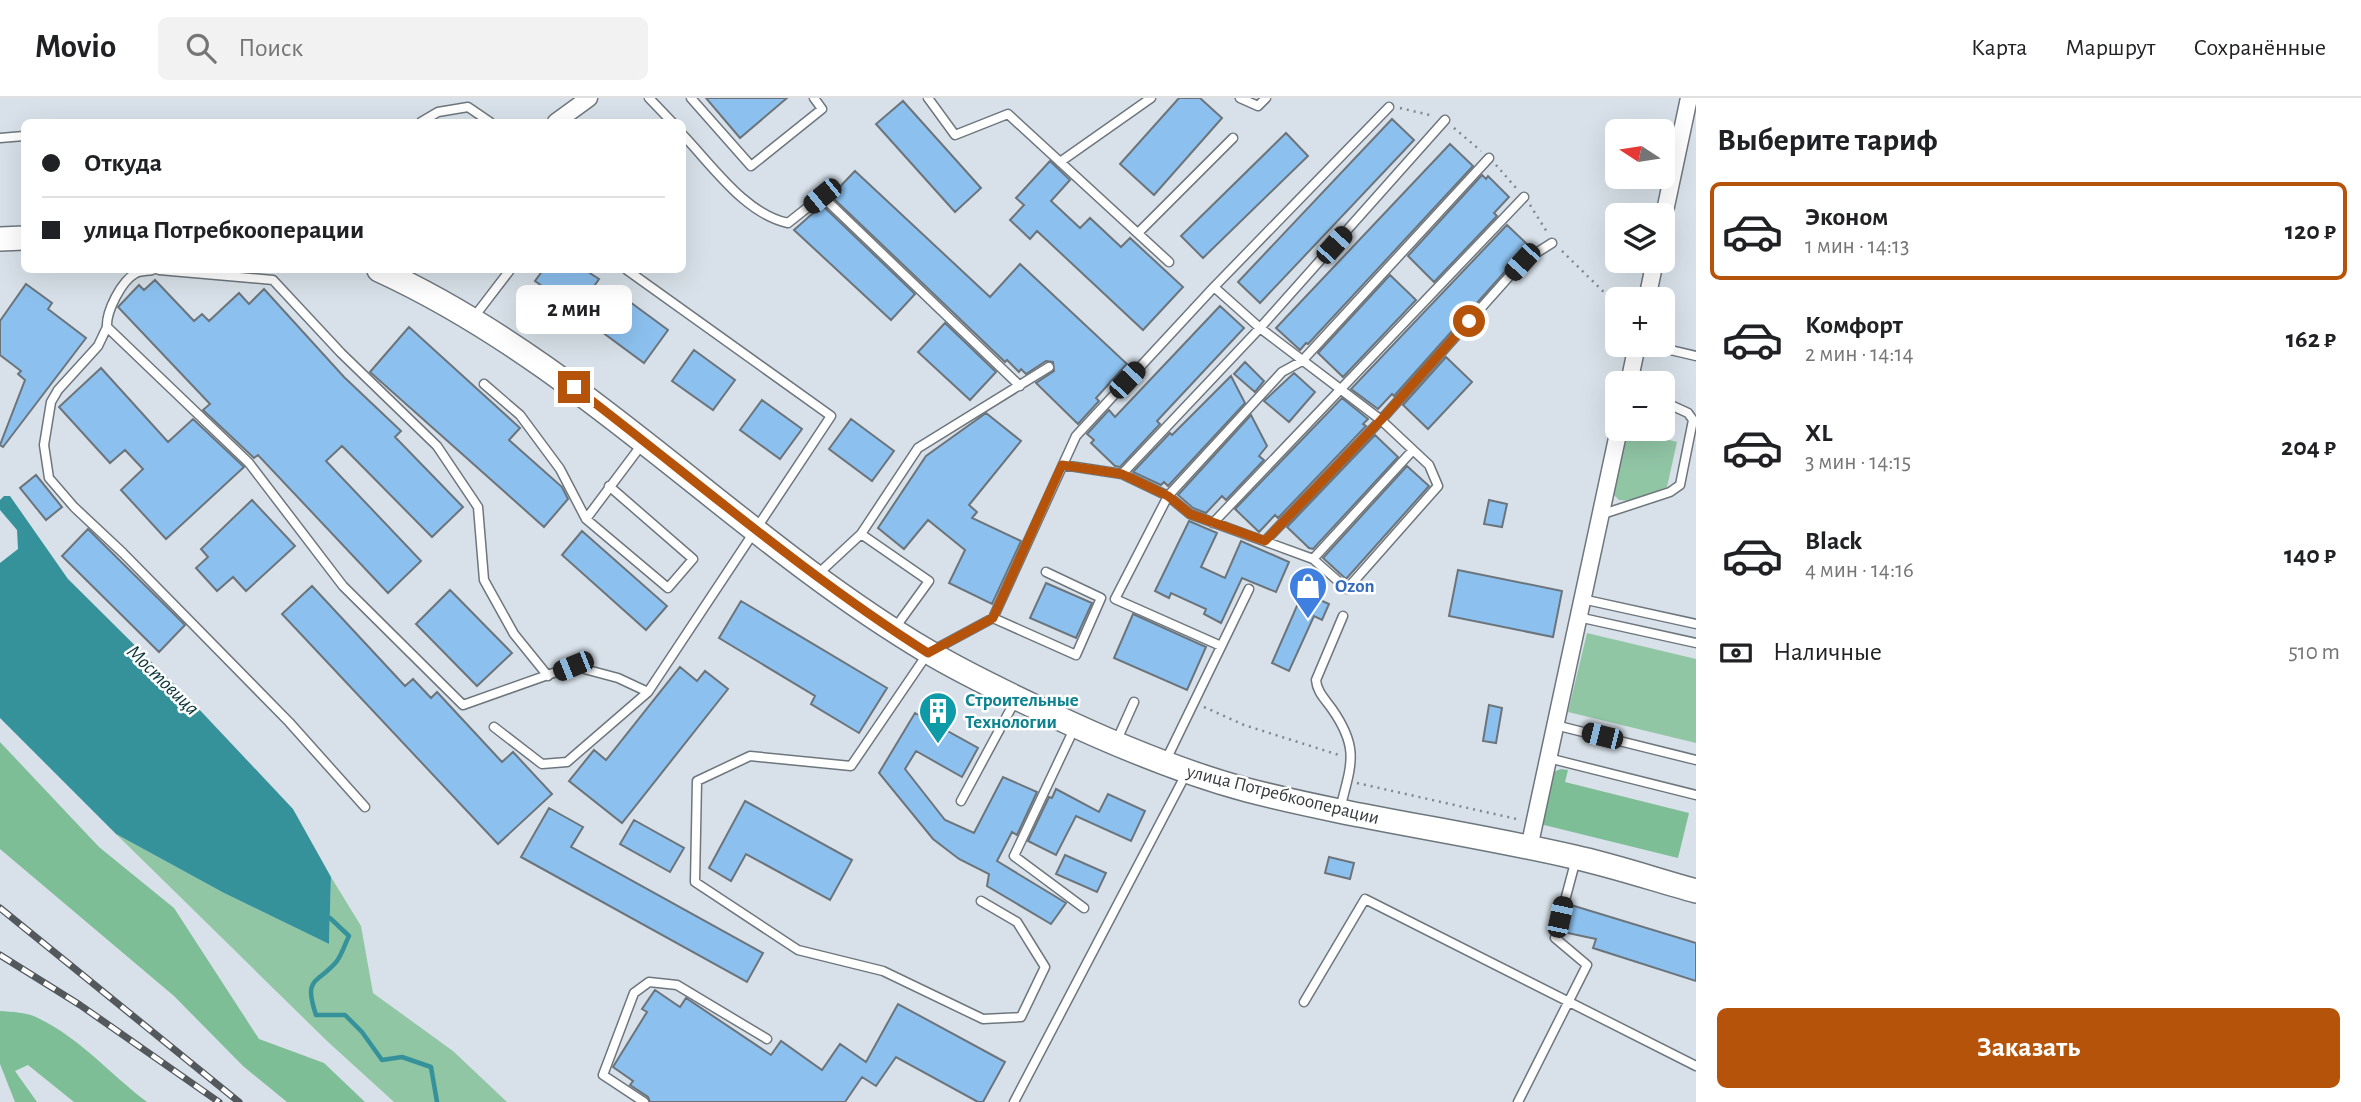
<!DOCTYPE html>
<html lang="ru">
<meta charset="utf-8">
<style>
body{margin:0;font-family:"Alegreya Sans",sans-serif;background:#f2f2f2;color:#202124;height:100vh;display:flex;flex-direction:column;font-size:26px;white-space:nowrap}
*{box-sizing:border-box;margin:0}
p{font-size:23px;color:#757577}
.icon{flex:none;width:38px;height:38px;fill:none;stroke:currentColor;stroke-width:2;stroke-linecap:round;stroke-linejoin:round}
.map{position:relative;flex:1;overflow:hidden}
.details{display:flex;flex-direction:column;background:#fff;width:665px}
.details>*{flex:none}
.top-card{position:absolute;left:21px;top:21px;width:665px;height:154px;border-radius:10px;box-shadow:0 7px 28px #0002;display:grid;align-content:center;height:154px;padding:0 21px;background:#fff}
.needle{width:46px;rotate:282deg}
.fabs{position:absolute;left:1605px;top:21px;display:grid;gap:14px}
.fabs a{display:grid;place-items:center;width:70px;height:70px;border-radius:10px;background:#fff;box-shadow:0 7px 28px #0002;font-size:35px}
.end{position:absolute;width:32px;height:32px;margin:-16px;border:9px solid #b45309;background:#fff;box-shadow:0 0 0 4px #fff}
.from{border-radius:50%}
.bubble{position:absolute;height:49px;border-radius:10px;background:#fff;box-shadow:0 7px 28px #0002;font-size:23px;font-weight:600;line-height:49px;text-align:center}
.car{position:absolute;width:21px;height:42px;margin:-21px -10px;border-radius:9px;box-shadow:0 0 5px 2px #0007;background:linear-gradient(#222 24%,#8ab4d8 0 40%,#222 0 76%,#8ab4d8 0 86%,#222 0)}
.top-card b{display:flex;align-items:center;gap:24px;height:66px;font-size:26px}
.top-card b+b{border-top:2px solid #e0e0e0}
.top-card i{width:18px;height:18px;background:#202124}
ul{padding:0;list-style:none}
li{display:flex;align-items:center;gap:21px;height:98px;margin:0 14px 10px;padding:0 7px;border:4px solid transparent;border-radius:10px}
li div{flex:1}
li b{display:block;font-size:26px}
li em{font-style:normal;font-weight:600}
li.current{border-color:#b45309}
li>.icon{width:63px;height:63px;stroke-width:1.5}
h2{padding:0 21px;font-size:32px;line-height:84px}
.pay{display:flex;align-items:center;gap:18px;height:77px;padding:0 21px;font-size:26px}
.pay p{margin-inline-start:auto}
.cta{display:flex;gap:14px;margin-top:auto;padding:14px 21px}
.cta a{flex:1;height:80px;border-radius:10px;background:#b45309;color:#fff;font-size:28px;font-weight:600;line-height:80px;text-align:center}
header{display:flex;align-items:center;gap:42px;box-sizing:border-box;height:98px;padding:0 35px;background:#fff;border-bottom:2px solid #e0e0e0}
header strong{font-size:33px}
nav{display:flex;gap:38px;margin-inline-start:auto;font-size:24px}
.search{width:490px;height:63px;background:#f2f2f2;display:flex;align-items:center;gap:18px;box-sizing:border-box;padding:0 24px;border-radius:10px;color:#757577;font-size:26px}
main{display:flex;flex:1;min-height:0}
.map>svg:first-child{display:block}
.green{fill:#91c6a5}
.forest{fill:#7ebe97}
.water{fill:#35929a}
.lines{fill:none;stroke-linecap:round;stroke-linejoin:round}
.stream{stroke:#35929a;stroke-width:4.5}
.building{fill:#8cc1ef;stroke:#6c747b;stroke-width:2}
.lane-casing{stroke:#6e767d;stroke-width:11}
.street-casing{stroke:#6e767d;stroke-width:19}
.secondary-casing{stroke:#6e767d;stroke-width:26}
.path{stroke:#80868b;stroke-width:2.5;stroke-dasharray:2 5;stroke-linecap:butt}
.lane{stroke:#fff;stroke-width:8}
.street{stroke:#fff;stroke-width:16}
.secondary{stroke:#fff;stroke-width:23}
.rail-casing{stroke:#53585c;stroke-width:7}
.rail{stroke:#fff;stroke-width:4.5;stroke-dasharray:13;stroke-linecap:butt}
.route{stroke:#b45309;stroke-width:9}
.labels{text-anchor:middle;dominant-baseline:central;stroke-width:5;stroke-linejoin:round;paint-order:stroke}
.shop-label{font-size:19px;font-weight:bold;fill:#366cbe;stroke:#fff;text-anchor:start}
.culture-label{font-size:19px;font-weight:bold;fill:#0d838f;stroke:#fff;text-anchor:start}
.street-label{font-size:19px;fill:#373b3e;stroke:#fff}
.water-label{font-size:21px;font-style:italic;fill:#0a363a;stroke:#fff}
</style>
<header>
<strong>Movio</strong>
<div class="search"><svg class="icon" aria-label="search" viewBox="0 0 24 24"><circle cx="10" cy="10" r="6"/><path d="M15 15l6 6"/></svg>Поиск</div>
<nav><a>Карта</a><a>Маршрут</a><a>Сохранённые</a></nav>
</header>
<main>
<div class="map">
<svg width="1696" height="1004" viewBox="0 0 1696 1004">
<rect width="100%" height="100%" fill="#d8e1e9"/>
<path class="green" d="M1663 325 1665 326 1662 340 1677 344 1667 389 1631 403 1619 402 1612 395 1626 331H1662Z
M1587 535 1696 561V645L1568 614Z
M116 736 224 795 329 846 331 779 361 828 373 895 453 953 507 1004H394L327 943Z"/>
<path class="forest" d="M0 644 99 749 174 810 259 941 324 965 365 1004H287L243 968 174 898 0 751Z
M1561 671 1568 672 1565 684 1689 715 1678 760 1540 726 1553 674Z
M0 913C12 914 27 914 38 920 80 940 110 976 147 1004H74L28 967 15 973 37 1004H15L0 966Z"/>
<path class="water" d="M4 398H10L68 481 196 608 293 711 331 779 329 846 224 795 116 736 0 620V465L18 451 17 432 0 412V402Z"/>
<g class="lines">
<path class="stream" d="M324 820H330L349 838C345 846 342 856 337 863 317 887 303 878 316 917H345L362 934 382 962 402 959 431 969 437 1004"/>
</g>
<path class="building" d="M706 0H787L740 40Z
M1179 0H1200L1222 20 1154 97 1120 66Z
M903 3 981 90 955 114 876 26Z
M1392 21 1414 42 1260 205 1238 184Z
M1286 35 1308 58 1203 160 1181 138Z
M1450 46 1473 68 1308 246 1306 245 1300 252 1276 230Z
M1050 63 1070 82 1051 103 1080 130 1090 120 1121 149 1130 140 1183 189 1143 232 1037 133 1030 141 1010 122 1024 107 1016 100Z
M855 73 990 199 1020 166 1127 266 1096 300 1099 303 1078 326 1036 285 1054 273 1053 264 1046 263 1026 276 1021 271 1019 274 1007 262 1005 264 831 98Z
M1482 77 1486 81 1488 78 1509 99 1494 115 1497 118 1434 184 1408 158Z
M822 107 915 196 891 222 794 132Z
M1507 127 1531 150 1517 160 1394 298 1392 296 1378 311 1351 291Z
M543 172H585L599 181 577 213 535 183Z
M1390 177 1416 202 1343 279 1318 255Z
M155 182 194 223 202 216 209 223 239 195 249 206 264 191 344 279 401 333 395 339 463 409 432 439 342 348 326 363 421 463 388 495 258 357 254 360 203 312 210 306 118 209 139 187 144 192Z
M26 186 52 205 48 211 86 240 3 349 0 347 25 282 18 276 21 273 0 257V223Z
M626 201 668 232 644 265 602 234Z
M1220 208 1244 230 1157 323 1160 326 1120 369 1115 368 1091 345 1094 342 1087 336 1109 312 1115 319Z
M945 225 996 274 970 302 918 254Z
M409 229 520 330 509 342 562 389 568 401 544 429 370 274Z
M694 252 735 282 713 312 672 283Z
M1446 259 1472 284 1428 331 1403 307Z
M1245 264 1264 283 1255 294 1234 276Z
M101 270 168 344 193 321 244 369 166 441 121 392 143 371 125 352 110 365 59 309Z
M1294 275 1315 294 1289 324 1264 303Z
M1231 278 1245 305 1168 388 1164 384 1161 387 1133 374 1170 335 1172 337Z
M1342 300 1368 321 1363 326 1366 328 1278 420 1275 417 1259 434 1235 411Z
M762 302 802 331 780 361 740 332Z
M986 315 1021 343 969 407 977 414 972 420 1021 443 992 506 949 485 965 452 928 422 904 451 878 430 926 358Z
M1251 317 1267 348 1259 358 1264 362 1226 402 1222 398 1206 415 1193 410 1178 397Z
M851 321 894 353 872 383 829 351Z
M1375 337 1398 359 1313 451 1309 450 1287 429Z
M1407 368 1429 388 1346 481 1323 460Z
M36 377 62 409 46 422 20 390Z
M252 402 295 448 246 493 233 479 217 493 196 470 208 459 201 451Z
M1489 402 1507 406 1502 429 1484 426Z
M1189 423 1217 435 1201 469 1225 480 1241 443 1289 464 1276 494 1242 480 1221 525 1204 516 1206 511 1171 495 1169 500 1155 493Z
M88 431 185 527 159 554 62 458Z
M582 433 667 508 646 532 562 457Z
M1458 472 1562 493 1553 539 1449 518Z
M1046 485 1092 505 1076 540 1030 520Z
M312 488 405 588 413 581 431 600 437 594 502 664 513 654 552 696 498 746 282 516Z
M450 492 512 555 477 588 416 526Z
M1303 494 1329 506 1322 522 1314 518 1289 573 1272 565Z
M741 503 887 590 859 635 811 606 815 598 719 540Z
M1133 516 1206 549 1187 592 1114 560Z
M680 569 697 583 705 573 728 591 622 725 569 683 594 652 606 662Z
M1489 607 1502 610 1496 645 1483 643Z
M915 615 978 650 962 679 916 653 905 671 945 722 974 735 1003 679 1037 694 1017 737 1012 734 997 763 1066 805 1051 826 987 788 989 776 959 761 933 741 879 675Z
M1056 691 1099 714 1108 696 1145 713 1131 743 1076 718 1056 757 1028 743 1049 699 1052 700Z
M745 703 852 762 830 802 746 756 731 783 709 770Z
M549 710 583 729 571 749 763 855 747 884 521 759Z
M634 722 684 750 670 774 620 746Z
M1065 757 1106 775 1097 794 1056 776Z
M1329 759 1354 765 1350 781 1325 775Z
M1571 807 1696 845V883L1593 850 1596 841 1563 834Z
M655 892 680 909 686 900 771 957 781 943 822 972 840 946 866 964 898 906 1005 964 983 1004H978L896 959 876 988 862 979 845 1004H650L648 999 630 987 633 983 613 969 647 914 642 911Z"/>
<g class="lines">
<defs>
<path id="lane" d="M649 0 672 24
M691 0 751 68 822 11 814 0
M928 0 955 37 1008 16 1169 164
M1240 0 1258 8 1266 0
M421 24 438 14 468 9 490 24
M682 36C712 67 745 116 788 125L822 98 1020 288
M0 40 24 38
M1060 64 1151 0
M1138 135 1233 40
M152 172C147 173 140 173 136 175 121 183 106 214 107 229L249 365 343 488 463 607 573 568 618 580 648 594
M159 172 273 182 341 255 437 348 478 409 484 482 514 536 548 578
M1214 189 1260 230 1445 22
M474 219 510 172
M107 229 98 248 58 292 51 304 44 347 49 380 74 409 123 455 289 624 365 709
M1649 247 1696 258
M484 286 520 317 560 371 586 421 668 490 693 461 609 388
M1063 367 1122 376 1168 398 1190 416 1313 461 1347 491 1438 388 1429 367 1381 322 1260 230 1122 376
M1600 417 1670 394 1680 387 1693 322 1688 315 1662 303
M586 421 643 345
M1213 425 1524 99
M861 436 929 483 895 530
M1265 443 1381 322 1522 164 1552 145
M1313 461 1413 352
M818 476 861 436 918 350 1049 269
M1582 501 1696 526
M1578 519 1696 545
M993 520 1076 338 1214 189 1389 9
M1221 548 1115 501 1168 398 1282 274 1302 263 1489 60
M1555 627 1696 662
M494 629 542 666 567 664 648 594 831 318 627 172
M1074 631 1014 758 1084 810
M1116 644 1134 604
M1548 660 1696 697
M1166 662 1249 491
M961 703 1015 603
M1340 711C1351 667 1360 651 1332 611 1325 601 1317 594 1316 582L1343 518
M981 803 1017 824 1045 869 1021 919 983 921 883 873 798 852 695 784 697 683 750 658 851 668 928 555 993 520 1076 557 1101 500 1046 474
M1304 904 1365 801 1696 968
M644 1004 603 977 634 895 649 884 677 887 767 941
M1014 1004 1186 676
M1518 1004 1587 867 1555 840 1576 761"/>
<path id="street" d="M556 24 589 0
M1662 127 1689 0
M1647 201 1655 163
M1629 285 1637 247
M1529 750 1619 331"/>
<path id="secondary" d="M0 141 24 140
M379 172C584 266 735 439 927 553 965 576 1006 595 1046 614 1111 645 1177 673 1247 692 1355 720 1466 734 1574 759 1615 768 1656 782 1696 793"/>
</defs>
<use href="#lane" class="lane-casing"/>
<use href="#street" class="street-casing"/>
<use href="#secondary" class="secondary-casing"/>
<path class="path" d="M1400 10 1434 18
M1454 30 1481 53
M1496 67 1517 91
M1530 107 1547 134
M1562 153 1617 207
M1204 609 1244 627 1339 657
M1357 685 1521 722"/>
<use href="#lane" class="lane"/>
<use href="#street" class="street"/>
<use href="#secondary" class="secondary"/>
<defs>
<path id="rail" d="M0 810 239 1004
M0 857 80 907 219 1004"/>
</defs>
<use href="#rail" class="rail-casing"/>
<use href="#rail" class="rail"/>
</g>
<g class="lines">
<path class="route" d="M574 289C691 378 803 476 928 555L993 520 1062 367 1122 376 1168 398 1190 416 1265 443 1381 322 1469 223"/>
</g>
<defs>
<symbol id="shop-pin" viewBox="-11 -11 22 30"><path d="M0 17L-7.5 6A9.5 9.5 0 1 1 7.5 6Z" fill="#3f7fe0" stroke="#fff"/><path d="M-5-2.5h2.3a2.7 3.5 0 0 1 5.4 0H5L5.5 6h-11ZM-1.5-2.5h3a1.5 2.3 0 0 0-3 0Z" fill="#fff"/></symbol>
<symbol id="building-pin" viewBox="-11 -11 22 30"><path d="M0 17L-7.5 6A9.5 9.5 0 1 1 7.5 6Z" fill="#0f9aa8" stroke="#fff"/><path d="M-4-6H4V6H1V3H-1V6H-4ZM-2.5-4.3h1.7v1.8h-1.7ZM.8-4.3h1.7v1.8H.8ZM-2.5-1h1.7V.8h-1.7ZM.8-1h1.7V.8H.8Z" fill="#fff"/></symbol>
</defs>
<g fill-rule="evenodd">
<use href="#shop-pin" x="1286" y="466" width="44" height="60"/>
<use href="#building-pin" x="916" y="591" width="44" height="60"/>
</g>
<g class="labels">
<g class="shop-label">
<text x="1335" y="488">Ozon</text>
</g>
<g class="culture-label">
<text x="965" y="602">Строительные<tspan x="965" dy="22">Технологии</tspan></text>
</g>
<g class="street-label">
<text transform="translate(1283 697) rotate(14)">улица Потребкооперации</text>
</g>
<g class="water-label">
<text transform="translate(163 582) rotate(44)">Мостовица</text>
</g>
</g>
</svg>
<div class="fabs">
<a><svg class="needle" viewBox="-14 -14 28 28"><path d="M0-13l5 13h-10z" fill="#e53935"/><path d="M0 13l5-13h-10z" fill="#757577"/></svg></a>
<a><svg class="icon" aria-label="layers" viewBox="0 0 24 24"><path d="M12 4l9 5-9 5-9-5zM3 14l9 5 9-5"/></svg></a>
<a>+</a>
<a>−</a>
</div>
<i class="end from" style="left:1469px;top:223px"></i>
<i class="end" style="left:574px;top:289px"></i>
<div class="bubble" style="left:516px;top:187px;width:116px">2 мин</div>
<i class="car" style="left:822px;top:98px;rotate:231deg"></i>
<i class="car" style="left:1334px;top:147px;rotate:42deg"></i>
<i class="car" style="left:1522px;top:164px;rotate:222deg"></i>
<i class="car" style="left:1127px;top:282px;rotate:43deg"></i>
<i class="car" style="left:573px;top:568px;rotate:248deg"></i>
<i class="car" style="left:1602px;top:638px;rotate:284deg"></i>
<i class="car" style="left:1560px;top:819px;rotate:12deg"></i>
<div class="top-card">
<b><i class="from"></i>Откуда</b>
<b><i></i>улица Потребкооперации</b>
</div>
</div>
<section class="details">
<h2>Выберите тариф</h2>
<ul>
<li class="current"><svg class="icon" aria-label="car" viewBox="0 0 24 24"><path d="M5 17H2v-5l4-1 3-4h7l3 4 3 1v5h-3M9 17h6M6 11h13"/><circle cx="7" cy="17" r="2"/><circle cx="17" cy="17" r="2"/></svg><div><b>Эконом</b><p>1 мин · 14:13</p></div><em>120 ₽</em></li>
<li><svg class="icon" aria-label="car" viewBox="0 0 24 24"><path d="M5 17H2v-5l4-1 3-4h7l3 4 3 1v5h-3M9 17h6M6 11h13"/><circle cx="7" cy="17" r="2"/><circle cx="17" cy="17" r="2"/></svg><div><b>Комфорт</b><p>2 мин · 14:14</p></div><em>162 ₽</em></li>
<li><svg class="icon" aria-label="car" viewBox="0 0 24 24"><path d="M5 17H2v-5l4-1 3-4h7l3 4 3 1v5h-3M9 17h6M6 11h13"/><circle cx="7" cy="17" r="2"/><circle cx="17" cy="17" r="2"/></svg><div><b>XL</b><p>3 мин · 14:15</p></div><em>204 ₽</em></li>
<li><svg class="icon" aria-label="car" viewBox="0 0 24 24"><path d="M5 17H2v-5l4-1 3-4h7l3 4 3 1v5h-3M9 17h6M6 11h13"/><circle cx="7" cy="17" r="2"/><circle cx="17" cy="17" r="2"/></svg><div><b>Black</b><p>4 мин · 14:16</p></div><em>140 ₽</em></li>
</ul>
<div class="pay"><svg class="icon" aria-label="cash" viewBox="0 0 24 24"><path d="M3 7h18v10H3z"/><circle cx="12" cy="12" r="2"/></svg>Наличные<p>510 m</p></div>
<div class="cta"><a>Заказать</a></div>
</section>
</main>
